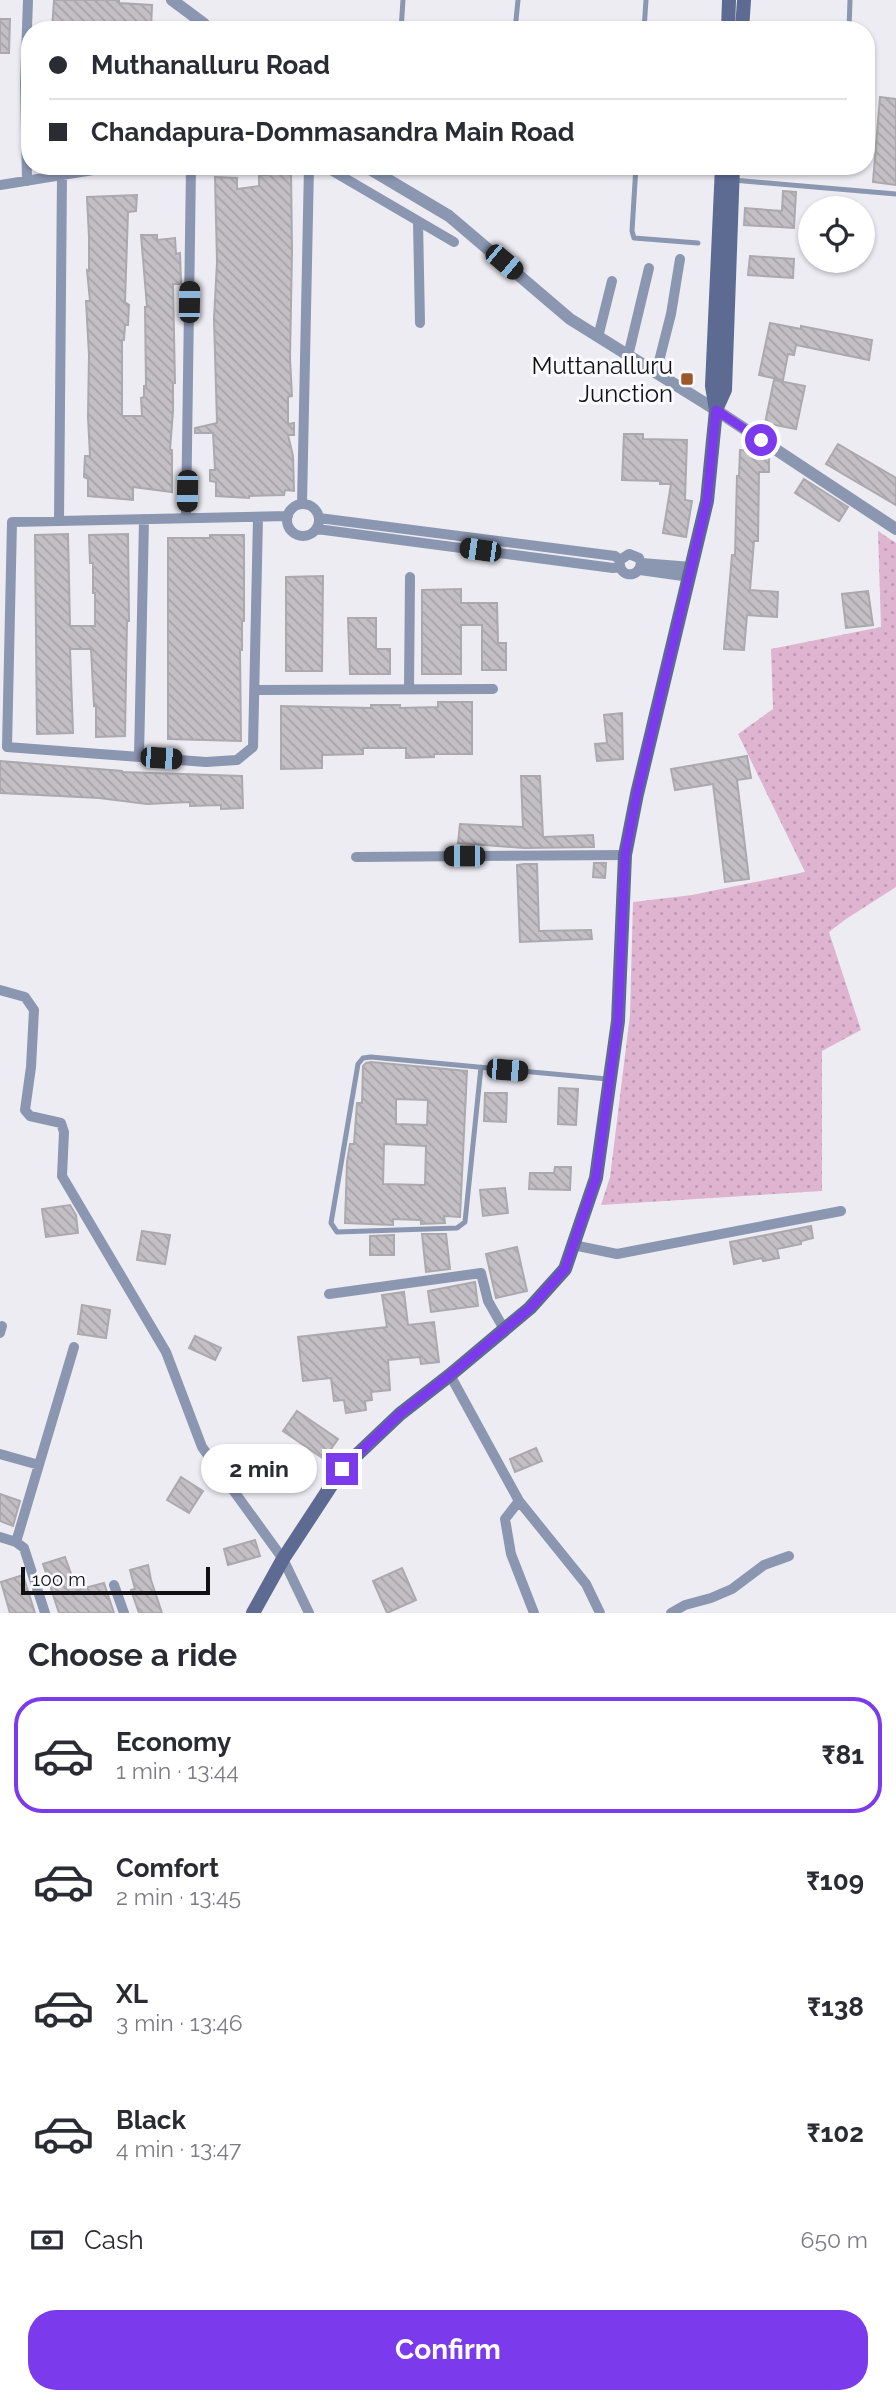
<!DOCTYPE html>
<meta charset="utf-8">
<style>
body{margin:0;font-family:Raleway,sans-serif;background:#f2f2f3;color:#2b2b33;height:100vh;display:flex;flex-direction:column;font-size:26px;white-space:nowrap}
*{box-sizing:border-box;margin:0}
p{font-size:23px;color:#7c7c81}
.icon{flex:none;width:38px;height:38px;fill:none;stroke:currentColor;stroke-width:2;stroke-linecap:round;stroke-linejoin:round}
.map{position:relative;height:1613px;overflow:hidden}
.details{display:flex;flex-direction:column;background:#fff;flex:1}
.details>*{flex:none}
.top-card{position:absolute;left:21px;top:21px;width:854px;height:154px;border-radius:28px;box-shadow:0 2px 5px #0004;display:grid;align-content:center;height:154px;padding:0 28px;background:#fff}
.fabs{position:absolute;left:798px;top:196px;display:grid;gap:14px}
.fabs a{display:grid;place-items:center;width:77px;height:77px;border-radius:50%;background:#fff;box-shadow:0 2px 5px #0004;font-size:35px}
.scale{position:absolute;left:21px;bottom:18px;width:189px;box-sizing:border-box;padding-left:7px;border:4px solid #111113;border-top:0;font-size:19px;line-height:24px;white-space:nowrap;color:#111113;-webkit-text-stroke:5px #fbfafe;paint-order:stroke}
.end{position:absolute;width:32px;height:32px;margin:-16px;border:9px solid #7c3aed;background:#fff;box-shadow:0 0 0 4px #fff}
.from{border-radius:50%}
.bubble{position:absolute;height:49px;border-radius:24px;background:#fff;box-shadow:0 2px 5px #0004;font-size:23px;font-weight:700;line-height:49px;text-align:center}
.car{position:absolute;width:21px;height:42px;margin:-21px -10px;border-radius:9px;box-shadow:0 0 5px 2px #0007;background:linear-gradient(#222 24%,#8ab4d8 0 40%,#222 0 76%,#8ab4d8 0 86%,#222 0)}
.top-card b{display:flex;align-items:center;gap:24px;height:66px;font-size:26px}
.top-card b+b{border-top:2px solid #e1e1e2}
.top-card i{width:18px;height:18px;background:#2b2b33}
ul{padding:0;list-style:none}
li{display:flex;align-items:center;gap:21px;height:116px;margin:0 14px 10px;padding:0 14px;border:4px solid transparent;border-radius:28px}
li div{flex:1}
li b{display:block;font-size:26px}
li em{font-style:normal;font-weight:700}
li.on{border-color:#7c3aed}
li>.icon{width:63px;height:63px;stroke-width:1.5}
h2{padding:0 28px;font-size:32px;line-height:84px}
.pay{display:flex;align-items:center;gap:18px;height:77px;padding:0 28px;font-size:26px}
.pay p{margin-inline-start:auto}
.cta{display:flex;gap:14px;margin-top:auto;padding:14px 28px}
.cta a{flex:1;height:80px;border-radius:28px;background:#7c3aed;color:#fff;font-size:28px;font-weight:700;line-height:80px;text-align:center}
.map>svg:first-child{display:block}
.grass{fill:url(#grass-dots)}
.building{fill:url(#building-back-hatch);stroke:#aca9ae;stroke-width:2;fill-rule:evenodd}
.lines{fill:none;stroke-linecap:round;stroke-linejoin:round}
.service{stroke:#8b96b1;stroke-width:5}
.minor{stroke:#8b96b1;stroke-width:10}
.tertiary{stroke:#8b96b1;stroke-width:12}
.secondary{stroke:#5d6b92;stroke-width:14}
.route{stroke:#7c3aed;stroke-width:9}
.poi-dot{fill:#9c572b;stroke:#fbfafe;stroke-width:2.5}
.labels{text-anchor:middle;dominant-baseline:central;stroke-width:6;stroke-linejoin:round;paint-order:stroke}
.poi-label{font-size:24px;fill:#111113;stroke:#fbfafe;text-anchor:end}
</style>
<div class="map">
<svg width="896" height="1613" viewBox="0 0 896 1613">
<defs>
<pattern id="grass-dots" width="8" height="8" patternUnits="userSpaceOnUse" patternTransform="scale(1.75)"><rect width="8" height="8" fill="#dfb4d0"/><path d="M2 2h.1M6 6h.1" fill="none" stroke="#be9ab2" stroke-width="1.8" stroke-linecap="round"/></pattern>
<pattern id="building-back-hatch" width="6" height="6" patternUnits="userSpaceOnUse" patternTransform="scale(1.75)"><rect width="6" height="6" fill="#c3bfc4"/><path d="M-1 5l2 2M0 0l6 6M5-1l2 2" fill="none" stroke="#a6a3a8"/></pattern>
</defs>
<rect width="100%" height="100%" fill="#edecf3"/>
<path class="grass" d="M878 531 896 543V887L846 919 829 932 861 1030 822 1051V1191L601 1205 610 1177 630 1015 633 902 692 895 805 872 738 734 773 709 771 649 881 627Z"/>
<path class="building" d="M54 0H119V3L152 5 151 30H52Z
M0 19H10L9 53H0Z
M880 97 896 99V185L873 182Z
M291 169 292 251 290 358 292 396 288 397V424L294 423V435H288L293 456 294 491 285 490 284 495 249 496V498L216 496V482L210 481V470H215L213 433H195V428L217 423 214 319 217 262 215 177 237 178V189L259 186V175H270V170Z
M783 191 796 192 794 228 744 225 745 208 782 211Z
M137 195 136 211 128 212 125 302 129 305 128 325H125L124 340H122V416H142L141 398 144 397V386H146L145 307H147L141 235H157V240L175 238 176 254 180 253 181 282V284H173L175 383H173V411L170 450H172V492L133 487V500L88 496V479L84 477 85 456H90L88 417 89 355 86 301H90L87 270 89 271V237L87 197Z
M750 256 794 259 793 278 748 275Z
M770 323 801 329V326L872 340 869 360 796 345 794 355 788 354 783 380 759 375Z
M774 380 805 386 796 429 765 423Z
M624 434H643V439L687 440 685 500 692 501 686 537 663 533 671 484H660V481L622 480Z
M838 444 896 478V505L826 464Z
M740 450 762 451 769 456V472H759L758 541H754L750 590 778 592 777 617 747 615 744 650 724 649 732 555H735L737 476H739Z
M804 479 848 507 839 521 795 493Z
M68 534 70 626H95V593H93V563H90L89 535 128 534 129 621H127L125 736 96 737V705L94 706 91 649H70L73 733 37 734 35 535Z
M210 535H244V621H242V650H240L241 741 168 739V538H210Z
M323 576 322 671H286V577Z
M461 589V603H497L498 643H506V670H482V625H461V674H422V590Z
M868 591 873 625 846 628 842 594Z
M348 618H376V649H390V674H350Z
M438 702H472V754H434V757L406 758V748H363V754L322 755V768L281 769V706L371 708V705H400V708L438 707Z
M622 713 623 759 597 761 595 744 607 743 604 715Z
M747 756 751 778 737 780 749 879 725 882 713 784 675 790 671 769Z
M0 761 122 771V772L242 776 243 808 221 809V805L190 806V802L147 804 99 798 0 793Z
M521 776H540L543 837 593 835 594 847 524 848 458 843 460 824 523 827Z
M594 863H606L605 878 593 877Z
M524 864H537L539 931 591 930 592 939 520 942 517 865Z
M371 1062 467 1071 460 1217 444 1216 445 1223 421 1224V1220L393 1219V1225L345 1223 347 1162 350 1144H354L357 1103H362L363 1066 366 1063ZM396 1099 428 1100 427 1125 396 1124ZM384 1144 426 1146 425 1185 383 1184Z
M559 1088 578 1089 576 1125 558 1124Z
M485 1093H507L506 1122 484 1121Z
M555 1167H571L570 1190 529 1189 530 1173H554Z
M505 1188 508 1213 483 1216 480 1190Z
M70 1205 76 1215 78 1233 46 1237 42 1209Z
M811 1226 813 1238 801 1241V1244L777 1249 779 1258 763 1261 762 1258 734 1264 730 1242Z
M142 1231 170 1235 165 1264 137 1260Z
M422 1234H446L450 1269 426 1272Z
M394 1235V1255H370V1236Z
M517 1247 527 1291 496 1298 486 1254Z
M475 1282 478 1306 431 1312 428 1291Z
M404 1292 408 1325 434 1322 439 1362 421 1364 420 1357 388 1360 390 1390 371 1392 372 1400 365 1401 366 1410 346 1413 344 1400 334 1401 331 1378 303 1381 298 1337 387 1327 382 1295Z
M82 1305 110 1310 106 1338 78 1334Z
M195 1336 221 1348 215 1360 189 1348Z
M297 1411 338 1439 324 1459 283 1431Z
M536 1448 542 1461 515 1472 510 1459Z
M181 1477 203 1491 189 1513 167 1500Z
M0 1494 20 1501 13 1526 0 1521Z
M255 1540 260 1556 228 1565 224 1549Z
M65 1557 77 1590 104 1583 114 1613H59L43 1564Z
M148 1565 151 1580 162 1613H139L131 1590 135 1589 130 1570Z
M402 1568 416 1600 387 1613 373 1581Z
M23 1575 35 1613H10L1 1582Z"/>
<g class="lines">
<path class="service" d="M401 30 403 0
M515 30 518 0
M644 30 646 0
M849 30 850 0
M636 166 632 231 634 238 698 243
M504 172 505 166
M733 180 896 194
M481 1067 465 1222 457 1228 337 1232 331 1223 358 1064 363 1058 371 1057 607 1079"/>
<path class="minor" d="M324 166 454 242
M27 181 25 84 28 0
M0 185 118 166
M418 221 420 323
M598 337 612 281
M628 356 649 268
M656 373 671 314 680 259
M302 504 309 166
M287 520a16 16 0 1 1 32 0a16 16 0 1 1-32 0Z
M258 517 253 747 237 760 206 762 7 747 12 522 288 516
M186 518 191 166
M319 518 615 556 620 560
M59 521 62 175
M317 529 613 568 619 567
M641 563C639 580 617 577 620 560L629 554 639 558 641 563 692 567
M640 570 690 577
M409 689 410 577
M255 690 493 689
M139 757 144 519
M356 857 625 855
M0 990 25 997 34 1010 31 1067 25 1110 30 1116 61 1123 64 1132 62 1176 166 1352 202 1447 283 1559 309 1613
M573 1245 617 1254 841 1211
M329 1294 481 1273 488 1301 504 1329
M0 1333 2 1326
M450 1375 519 1501 586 1584 600 1613
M0 1454 39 1465
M519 1501 505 1519 511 1554 534 1613
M0 1537 16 1542 24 1548 45 1613
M16 1542 74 1347
M114 1585 124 1613
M671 1613 685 1605 711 1598 732 1589 764 1565 789 1556"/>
<path class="tertiary" d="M172 0 203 23 209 30
M365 166 449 216 570 319 716 410 896 529"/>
<path class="secondary" d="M728 30 729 0
M742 30 744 0
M716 410 725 390 733 166
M253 1613 283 1559 342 1469 400 1414 450 1375 530 1308 565 1269 596 1178 618 1021 625 855 637 794 707 501 716 410 712 386 722 166"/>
</g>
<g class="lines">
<path class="route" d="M342 1469 400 1414 450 1375 530 1308 565 1269 596 1178 618 1021 625 855 637 794 707 501 716 410 761 440"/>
</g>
<rect class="poi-dot" x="680" y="372" width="14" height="14" rx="3.5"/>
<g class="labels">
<g class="poi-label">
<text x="673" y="365">Muttanalluru<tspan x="673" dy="28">Junction</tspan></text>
</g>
</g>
</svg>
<div class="fabs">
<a><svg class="icon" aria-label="locate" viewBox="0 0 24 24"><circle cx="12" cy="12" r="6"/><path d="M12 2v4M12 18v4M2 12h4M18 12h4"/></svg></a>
</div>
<div class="scale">100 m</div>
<i class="end from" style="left:761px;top:440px"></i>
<i class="end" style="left:342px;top:1469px"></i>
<div class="bubble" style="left:201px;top:1444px;width:116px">2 min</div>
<i class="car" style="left:504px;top:262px;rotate:130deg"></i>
<i class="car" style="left:189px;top:302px;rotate:1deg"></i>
<i class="car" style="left:187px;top:491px;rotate:181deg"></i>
<i class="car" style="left:480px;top:550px;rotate:278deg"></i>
<i class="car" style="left:161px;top:758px;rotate:94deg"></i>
<i class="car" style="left:464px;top:856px;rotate:270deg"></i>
<i class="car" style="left:507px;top:1070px;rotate:95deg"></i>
<div class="top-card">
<b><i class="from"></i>Muthanalluru Road</b>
<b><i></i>Chandapura-Dommasandra Main Road</b>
</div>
</div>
<section class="details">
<h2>Choose a ride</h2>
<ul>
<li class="on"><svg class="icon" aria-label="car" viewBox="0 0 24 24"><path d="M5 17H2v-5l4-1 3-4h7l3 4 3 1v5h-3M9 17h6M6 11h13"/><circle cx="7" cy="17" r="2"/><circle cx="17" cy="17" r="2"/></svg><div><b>Economy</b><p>1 min · 13:44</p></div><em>₹81</em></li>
<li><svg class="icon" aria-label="car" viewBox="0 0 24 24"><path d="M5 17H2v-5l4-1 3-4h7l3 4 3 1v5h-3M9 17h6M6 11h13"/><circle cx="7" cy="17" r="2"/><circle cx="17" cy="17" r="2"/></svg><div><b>Comfort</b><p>2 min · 13:45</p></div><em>₹109</em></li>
<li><svg class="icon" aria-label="car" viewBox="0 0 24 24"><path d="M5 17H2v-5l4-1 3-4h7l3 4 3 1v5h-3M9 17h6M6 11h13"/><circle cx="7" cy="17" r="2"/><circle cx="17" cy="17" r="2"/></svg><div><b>XL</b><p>3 min · 13:46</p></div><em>₹138</em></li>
<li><svg class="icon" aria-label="car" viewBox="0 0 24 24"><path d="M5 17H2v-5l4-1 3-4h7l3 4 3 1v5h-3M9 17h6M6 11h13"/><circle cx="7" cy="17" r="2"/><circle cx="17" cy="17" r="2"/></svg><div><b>Black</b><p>4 min · 13:47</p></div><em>₹102</em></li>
</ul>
<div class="pay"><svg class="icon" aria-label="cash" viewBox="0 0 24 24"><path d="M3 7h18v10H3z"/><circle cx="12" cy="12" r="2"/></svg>Cash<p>650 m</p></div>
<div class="cta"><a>Confirm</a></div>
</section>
